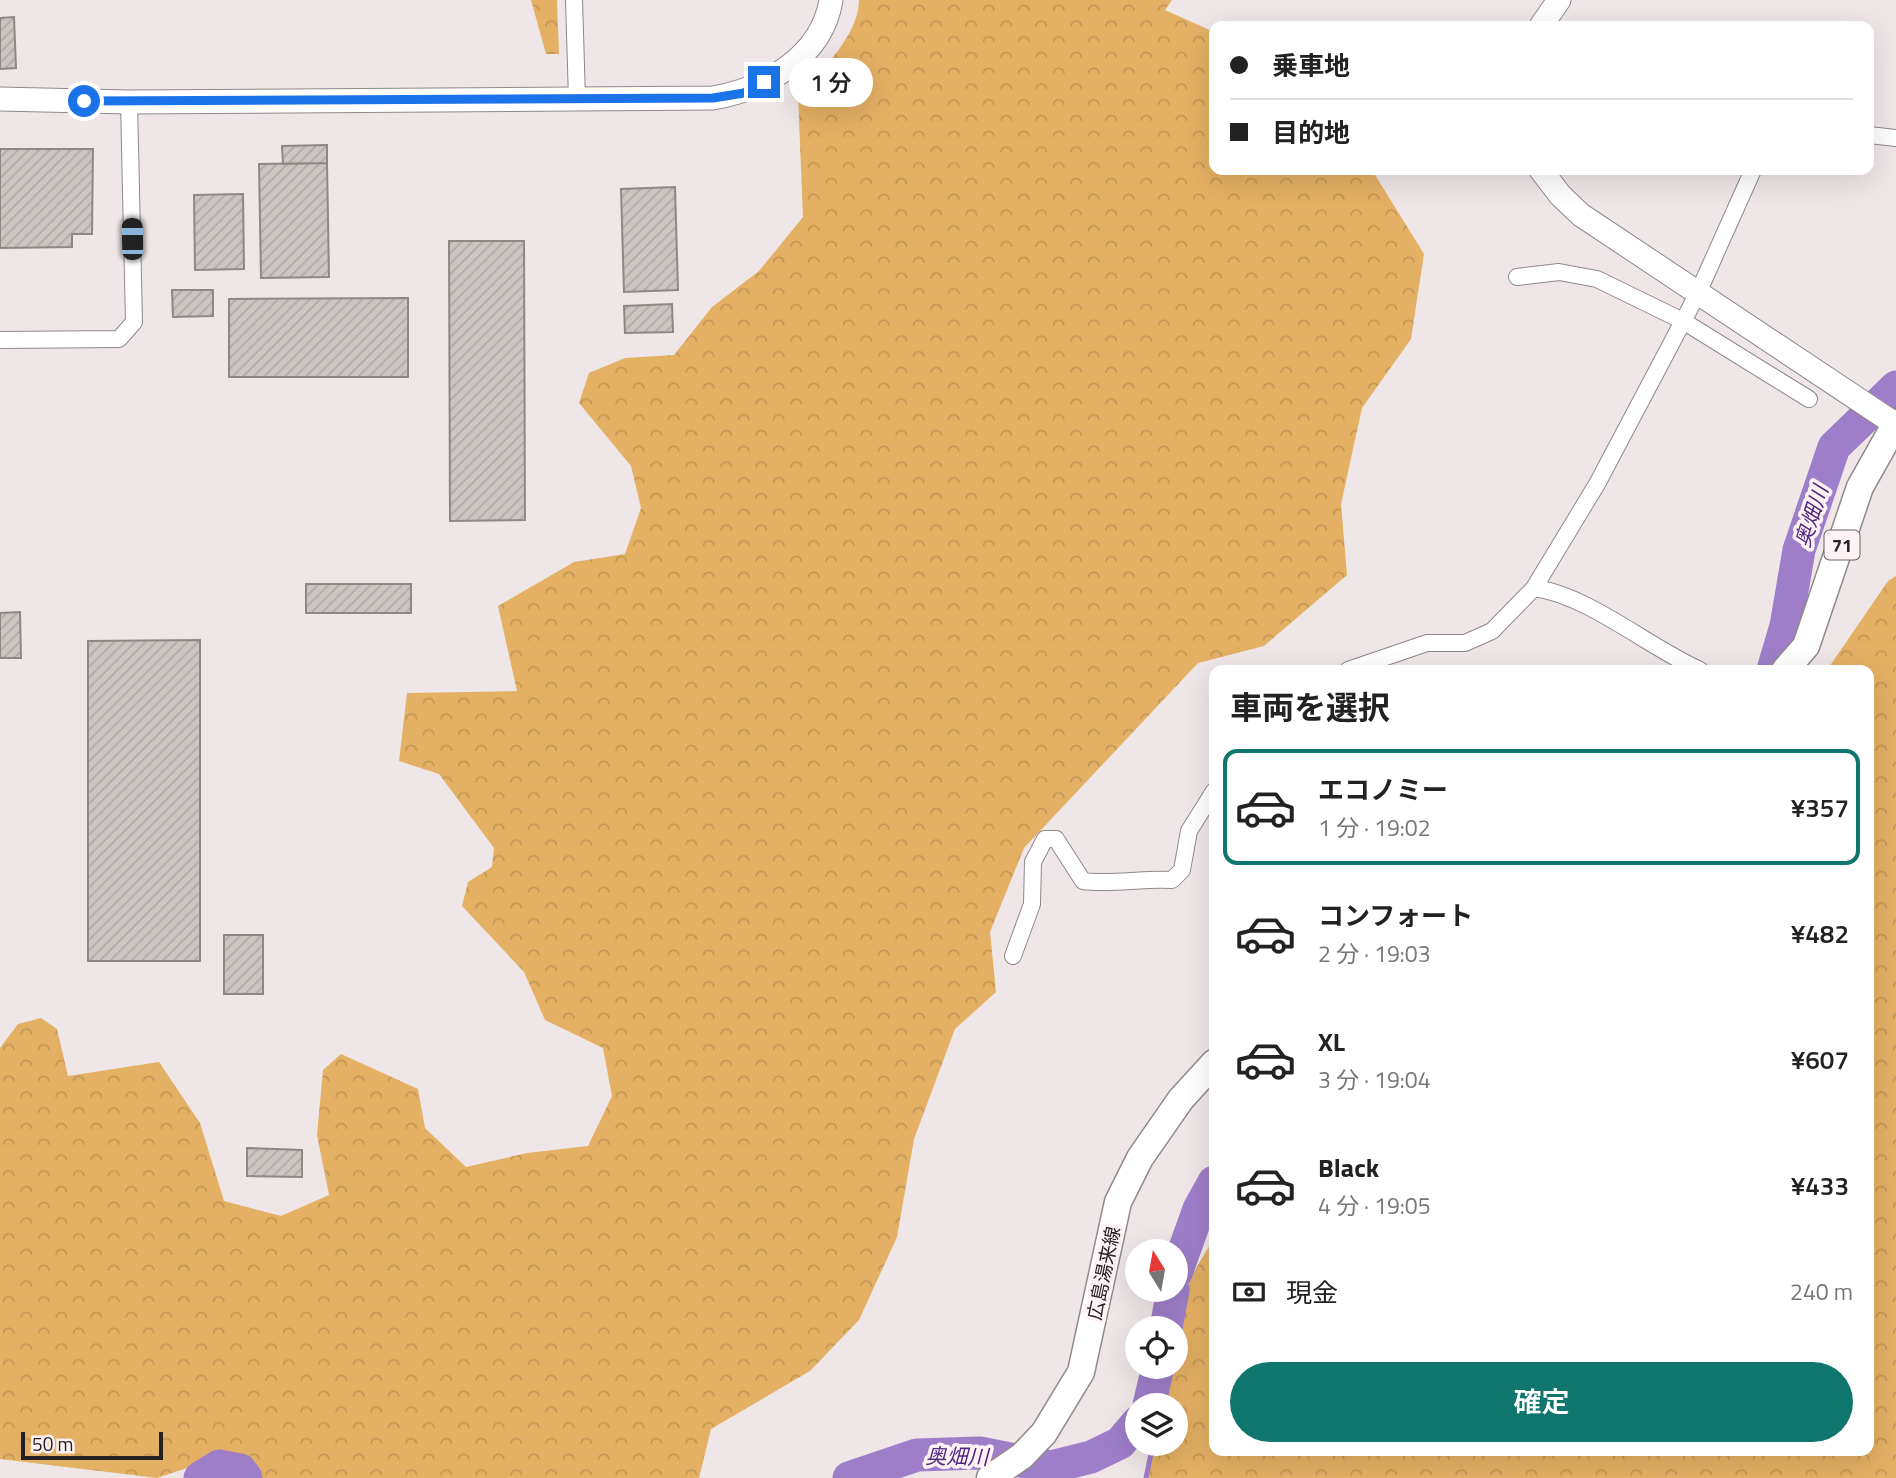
<!DOCTYPE html>
<html lang="ja">
<meta charset="utf-8">
<style>
body{margin:0;font-family:"Titillium Web","Noto Sans JP",sans-serif;background:#f2f2f2;color:#222;height:100vh;display:flex;flex-direction:column;font-size:26px;white-space:nowrap}
*{box-sizing:border-box;margin:0}
p{font-size:23px;color:#767676}
.icon{flex:none;width:38px;height:38px;fill:none;stroke:currentColor;stroke-width:2;stroke-linecap:round;stroke-linejoin:round}
.map{position:relative;flex:1;overflow:hidden}
.drawer{position:absolute;left:1209px;top:665px;width:665px;height:791px;display:flex;flex-direction:column;background:#fff;border-radius:14px;box-shadow:0 7px 28px #0002}
.drawer>*{flex:none}
.banner{position:absolute;left:1209px;top:21px;width:665px;height:154px;border-radius:14px;box-shadow:0 7px 28px #0002;display:grid;align-content:center;height:154px;padding:0 21px;background:#fff}
.needle{width:46px;rotate:349deg}
.buttons{position:absolute;left:1125px;top:1239px;display:grid;gap:14px}
.buttons a{display:grid;place-items:center;width:63px;height:63px;border-radius:50%;background:#fff;box-shadow:0 7px 28px #0002;font-size:35px}
.scale{position:absolute;left:21px;bottom:18px;width:142px;box-sizing:border-box;padding-left:7px;border:4px solid #252122;border-top:0;font-size:19px;line-height:24px;white-space:nowrap;color:#252122;-webkit-text-stroke:5px #fdf3f5;paint-order:stroke}
.end{position:absolute;width:32px;height:32px;margin:-16px;border:9px solid #1a73e8;background:#fff;box-shadow:0 0 0 4px #fff}
.from{border-radius:50%}
.bubble{position:absolute;height:49px;border-radius:24px;background:#fff;box-shadow:0 7px 28px #0002;font-size:23px;font-weight:600;line-height:49px;text-align:center}
.car{position:absolute;width:21px;height:42px;margin:-21px -10px;border-radius:9px;box-shadow:0 0 5px 2px #0007;background:linear-gradient(#222 24%,#8ab4d8 0 40%,#222 0 76%,#8ab4d8 0 86%,#222 0)}
.banner b{display:flex;align-items:center;gap:24px;height:66px;font-size:26px}
.banner b+b{border-top:2px solid #e0e0e0}
.banner i{width:18px;height:18px;background:#222}
ul{padding:0;list-style:none}
li{display:flex;align-items:center;gap:21px;height:116px;margin:0 14px 10px;padding:0 7px;border:4px solid transparent;border-radius:14px}
li div{flex:1}
li b{display:block;font-size:26px}
li em{font-style:normal;font-weight:600}
li.on{border-color:#0f766e}
li>.icon{width:63px;height:63px;stroke-width:1.5}
h2{padding:0 21px;font-size:32px;line-height:84px}
.pay{display:flex;align-items:center;gap:18px;height:77px;padding:0 21px;font-size:26px}
.pay p{margin-inline-start:auto}
.action{display:flex;gap:14px;margin-top:auto;padding:14px 21px}
.action a{flex:1;height:80px;border-radius:42px;background:#0f766e;color:#fff;font-size:28px;font-weight:600;line-height:80px;text-align:center}
.map>svg:first-child{display:block}
.forest{fill:url(#forest-crowns)}
.lines{fill:none;stroke-linecap:round;stroke-linejoin:round}
.stream{stroke:#9e7ec9;stroke-width:5}
.river{stroke:#9e7ec9;stroke-width:33}
.building{fill:url(#building-hatch);stroke:#8f8784;stroke-width:2}
.street-casing{stroke:#908889;stroke-width:18}
.secondary-casing{stroke:#908889;stroke-width:25}
.primary-casing{stroke:#908889;stroke-width:29}
.street{stroke:#fff;stroke-width:16}
.secondary{stroke:#fff;stroke-width:23}
.primary{stroke:#fff;stroke-width:26}
.route{stroke:#1a73e8;stroke-width:9}
.labels{text-anchor:middle;dominant-baseline:central;stroke-width:7;stroke-linejoin:round;paint-order:stroke}
.shield{fill:#fdf3f5;stroke:#666061;stroke-width:2}
.shield-label{font-size:18px;font-weight:bold;fill:#252122}
.street-label{font-size:19px;fill:#252122;stroke:#fdf3f5}
.water-label{font-size:21px;font-style:italic;fill:#52267f;stroke:#fdf3f5}
</style>
<div class="map">
<svg width="1896" height="1478" viewBox="0 0 1896 1478">
<defs>
<pattern id="forest-crowns" width="20" height="18" patternUnits="userSpaceOnUse" patternTransform="scale(1.75)"><rect width="20" height="18" fill="#e4b064"/><path d="M2 6a3 3 0 1 1 6 0M12 15a3 3 0 1 1 6 0" fill="none" stroke="#c39756"/></pattern>
<pattern id="building-hatch" width="6" height="6" patternUnits="userSpaceOnUse" patternTransform="scale(1.75)"><rect width="6" height="6" fill="#ccc4c1"/><path d="M-1 1l2-2M0 6l6-6M5 7l2-2" fill="none" stroke="#afa8a6"/></pattern>
</defs>
<rect width="100%" height="100%" fill="#efe6e7"/>
<path class="forest" d="M531 0H557L559 54H546Z
M859 0H1172L1165 10 1214 32V170H1372L1424 254 1411 339 1362 408 1341 504 1347 575 1264 646 1198 663 1024 848 990 932 996 992 955 1029 914 1139 897 1237 859 1320 810 1371 711 1429 699 1478H243L217 1458 157 1478 0 1459V1048L18 1024 41 1018 57 1029 68 1076 159 1062 200 1123 224 1201 281 1216 329 1195 317 1135 323 1070 341 1054 418 1089 425 1128 466 1167 527 1153 588 1146 612 1096 603 1048 545 1020 524 972 462 906 468 882 492 867 494 848 439 774 399 761 407 693 517 691 498 606 574 562 625 554 641 508 631 466 579 403 589 373 625 358 674 355 712 307 759 271 803 217 798 95C821 71 859 35 859 0Z
M1896 576V1478H1147L1152 1444H1176V1405H1157L1162 1367H1176V1328H1173L1192 1275 1214 1238V1451H1869V670H1827L1888 581Z"/>
<g class="lines">
<path class="stream" d="M1146 1478 1153 1444"/>
<path class="river" d="M1773 670 1786 626 1799 550 1834 447 1896 387
M1176 1273 1199 1209 1214 1182
M1166 1328 1173 1290
M1149 1405 1158 1367
M200 1478 219 1466 240 1470 246 1478
M849 1478 917 1455 980 1453 1051 1467 1091 1457 1120 1443 1138 1422"/>
</g>
<path class="building" d="M14 17 16 68 0 69V18Z
M327 145V163L283 164 282 146Z
M0 149H93L92 234H72V247L0 248Z
M327 163 329 277 261 278 259 164Z
M675 187 678 290 624 292 621 189Z
M243 194 244 269 195 270 194 195Z
M449 241H524L525 520 450 521Z
M172 290H213V316L173 317Z
M408 298V377H229V299Z
M672 304 673 332 625 333 624 306Z
M306 584H411V613H306Z
M20 612 21 658H0V613Z
M200 640V961H88V641Z
M224 935H263V994H224Z
M247 1148 302 1150V1177L247 1176Z"/>
<g class="lines">
<defs>
<path id="street" d="M574 0 577 99
M1869 135 1896 138
M1517 277 1559 272 1597 279 1683 321 1809 399
M0 340 119 339 134 322 129 102
M1534 588C1588 595 1648 647 1700 670
M1348 670 1427 643H1465L1492 631 1534 588 1597 484 1698 293 1753 170
M1013 956 1032 904 1033 862 1045 839H1056L1083 881C1112 885 1142 878 1172 880L1182 870 1189 831 1214 791"/>
<path id="secondary" d="M1541 26 1559 0
M0 99 129 102 713 98C765 89 822 57 831 0
M1541 170 1560 195 1581 215 1895 424"/>
<path id="primary" d="M1785 670 1806 646 1860 487 1896 423
M990 1478 1022 1456 1044 1433 1081 1372 1118 1202 1140 1158 1181 1099 1214 1063"/>
</defs>
<use href="#street" class="street-casing"/>
<use href="#secondary" class="secondary-casing"/>
<use href="#primary" class="primary-casing"/>
<use href="#street" class="street"/>
<use href="#secondary" class="secondary"/>
<use href="#primary" class="primary"/>
</g>
<g class="lines">
<path class="route" d="M84 101 713 98 744 93 764 82"/>
</g>
<g class="labels">
<rect class="shield" x="1824.5" y="530.5" width="35" height="29" rx="5"/>
<g class="shield-label">
<text x="1842" y="545">71</text>
</g>
<g class="street-label">
<text transform="translate(1103 1273) rotate(-78)">広島湯来線</text>
</g>
<g class="water-label">
<text transform="translate(1811 516) rotate(-72)">奥畑川</text>
<text transform="translate(957 1456) rotate(1)">奥畑川</text>
</g>
</g>
</svg>
<div class="buttons">
<a><svg class="needle" viewBox="-14 -14 28 28"><path d="M0-13l5 13h-10z" fill="#e53935"/><path d="M0 13l5-13h-10z" fill="#767676"/></svg></a>
<a><svg class="icon" aria-label="locate" viewBox="0 0 24 24"><circle cx="12" cy="12" r="6"/><path d="M12 2v4M12 18v4M2 12h4M18 12h4"/></svg></a>
<a><svg class="icon" aria-label="layers" viewBox="0 0 24 24"><path d="M12 4l9 5-9 5-9-5zM3 14l9 5 9-5"/></svg></a>
</div>
<div class="scale">50 m</div>
<i class="end from" style="left:84px;top:101px"></i>
<i class="end" style="left:764px;top:82px"></i>
<div class="bubble" style="left:789px;top:58px;width:84px">1 分</div>
<i class="car" style="left:132px;top:239px;rotate:359deg"></i>
<div class="banner">
<b><i class="from"></i>乗車地</b>
<b><i></i>目的地</b>
</div>
<section class="drawer">
<h2>車両を選択</h2>
<ul>
<li class="on"><svg class="icon" aria-label="car" viewBox="0 0 24 24"><path d="M5 17H2v-5l4-1 3-4h7l3 4 3 1v5h-3M9 17h6M6 11h13"/><circle cx="7" cy="17" r="2"/><circle cx="17" cy="17" r="2"/></svg><div><b>エコノミー</b><p>1 分 · 19:02</p></div><em>¥357</em></li>
<li><svg class="icon" aria-label="car" viewBox="0 0 24 24"><path d="M5 17H2v-5l4-1 3-4h7l3 4 3 1v5h-3M9 17h6M6 11h13"/><circle cx="7" cy="17" r="2"/><circle cx="17" cy="17" r="2"/></svg><div><b>コンフォート</b><p>2 分 · 19:03</p></div><em>¥482</em></li>
<li><svg class="icon" aria-label="car" viewBox="0 0 24 24"><path d="M5 17H2v-5l4-1 3-4h7l3 4 3 1v5h-3M9 17h6M6 11h13"/><circle cx="7" cy="17" r="2"/><circle cx="17" cy="17" r="2"/></svg><div><b>XL</b><p>3 分 · 19:04</p></div><em>¥607</em></li>
<li><svg class="icon" aria-label="car" viewBox="0 0 24 24"><path d="M5 17H2v-5l4-1 3-4h7l3 4 3 1v5h-3M9 17h6M6 11h13"/><circle cx="7" cy="17" r="2"/><circle cx="17" cy="17" r="2"/></svg><div><b>Black</b><p>4 分 · 19:05</p></div><em>¥433</em></li>
</ul>
<div class="pay"><svg class="icon" aria-label="cash" viewBox="0 0 24 24"><path d="M3 7h18v10H3z"/><circle cx="12" cy="12" r="2"/></svg>現金<p>240 m</p></div>
<div class="action"><a>確定</a></div>
</section>
</div>
